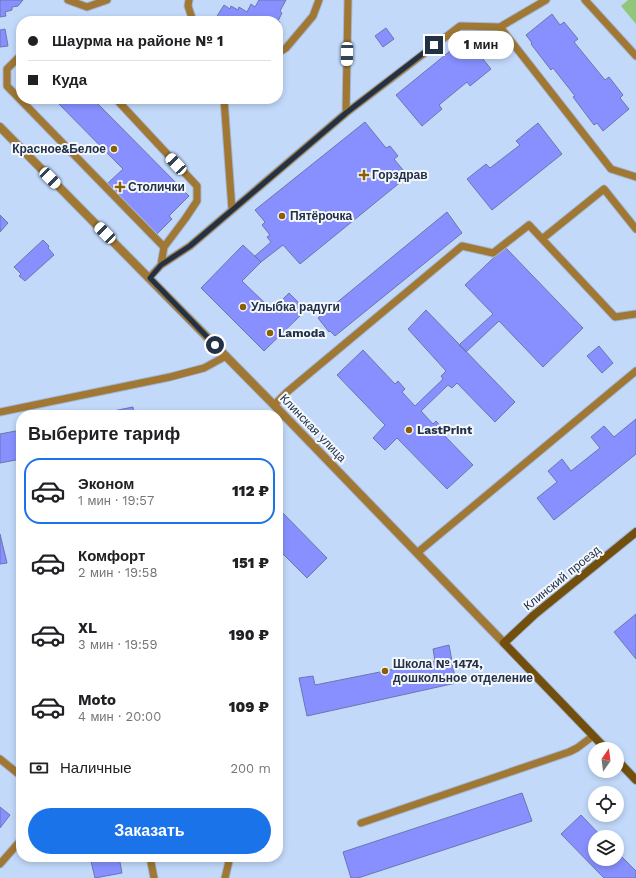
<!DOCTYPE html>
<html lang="ru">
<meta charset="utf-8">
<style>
body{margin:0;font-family:"Work Sans",sans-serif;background:#f6f6f6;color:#202124;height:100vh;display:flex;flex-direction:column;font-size:15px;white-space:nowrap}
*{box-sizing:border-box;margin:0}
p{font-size:13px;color:#757577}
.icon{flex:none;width:22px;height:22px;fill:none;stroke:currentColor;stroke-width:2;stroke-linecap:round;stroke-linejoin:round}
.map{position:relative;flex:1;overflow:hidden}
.side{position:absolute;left:16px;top:410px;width:267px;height:452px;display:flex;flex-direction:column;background:#fff;border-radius:16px;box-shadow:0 2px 6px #0003}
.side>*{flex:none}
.hud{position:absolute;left:16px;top:16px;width:267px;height:88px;border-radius:16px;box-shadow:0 2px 6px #0003;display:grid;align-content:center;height:88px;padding:0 12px;background:#fff}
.needle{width:26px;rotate:14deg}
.buttons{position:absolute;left:588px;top:742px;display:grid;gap:8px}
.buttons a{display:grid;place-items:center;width:36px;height:36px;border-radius:50%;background:#fff;box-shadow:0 2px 6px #0003;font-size:20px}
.end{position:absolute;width:18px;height:18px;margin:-9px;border:5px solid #223146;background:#fff;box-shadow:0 0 0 2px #fff}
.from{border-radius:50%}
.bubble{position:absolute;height:28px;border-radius:14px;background:#fff;box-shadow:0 2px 6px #0003;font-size:13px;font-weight:800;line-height:28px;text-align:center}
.car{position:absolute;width:12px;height:24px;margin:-12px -6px;border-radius:5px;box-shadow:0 0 3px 1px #0007;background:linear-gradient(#fff 24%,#345 0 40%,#fff 0 76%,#345 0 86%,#fff 0)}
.hud b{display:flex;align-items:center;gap:14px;height:38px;font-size:15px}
.hud b+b{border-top:1px solid #e0e0e0}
.hud i{width:10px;height:10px;background:#202124}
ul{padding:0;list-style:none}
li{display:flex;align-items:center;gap:12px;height:66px;margin:0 8px 6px;padding:0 4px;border:2px solid transparent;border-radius:16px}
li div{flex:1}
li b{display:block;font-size:15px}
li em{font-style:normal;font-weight:800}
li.selected{border-color:#1a73e8}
li>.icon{width:36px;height:36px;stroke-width:1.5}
h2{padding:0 12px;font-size:18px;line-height:48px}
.pay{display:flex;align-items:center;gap:10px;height:44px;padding:0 12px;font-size:15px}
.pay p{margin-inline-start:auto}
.action{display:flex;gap:8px;margin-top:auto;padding:8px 12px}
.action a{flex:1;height:46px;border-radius:24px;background:#1a73e8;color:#fff;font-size:16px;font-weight:800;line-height:46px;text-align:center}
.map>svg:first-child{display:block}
.green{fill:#91c77d}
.building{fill:#8790fe;stroke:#6e75ae}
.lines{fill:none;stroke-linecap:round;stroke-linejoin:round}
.lane-casing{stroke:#a2b7d6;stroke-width:9}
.street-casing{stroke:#a2b7d6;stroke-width:10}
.secondary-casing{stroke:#a2b7d6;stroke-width:10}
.lane{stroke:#a07733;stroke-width:7}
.street{stroke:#a07733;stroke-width:8}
.secondary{stroke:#724f0c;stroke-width:8}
.route{stroke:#223146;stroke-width:5}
.poi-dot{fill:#8b5f02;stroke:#f4f8fe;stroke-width:1.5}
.labels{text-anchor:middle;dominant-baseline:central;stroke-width:4;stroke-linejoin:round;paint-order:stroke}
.poi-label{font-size:12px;font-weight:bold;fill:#223146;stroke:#f4f8fe;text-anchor:start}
.street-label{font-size:12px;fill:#223146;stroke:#f4f8fe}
</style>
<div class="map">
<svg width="636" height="878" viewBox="0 0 636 878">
<rect width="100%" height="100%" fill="#c2d9fa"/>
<path class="green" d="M628 0H636V24L621 6Z"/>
<path class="building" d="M0 0H23L18 6 12 7V10L5 12 6 16 0 17Z
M259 0H286L280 11 282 13 278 21 280 22 278 27V21H214L224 5 230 9 231 6 238 10 239 7 247 12 251 4 255 7Z
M552 14 560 25 564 22 578 39 574 42 605 80 609 77 623 95 620 98 629 109 603 131 597 123 594 125 573 97 575 96 553 68 551 70 531 44 532 43 526 35Z
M386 28 394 39 383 47 375 36Z
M5 29 8 46 0 47V30Z
M466 38 491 69 470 86 467 82 439 105 442 109 422 126 396 95Z
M54 99H93L189 196 169 216 172 219 157 234 107 184 123 169Z
M365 122 386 148 390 146 398 156 394 159 408 176 300 264 283 245 261 262 255 256 271 242 267 237 270 235 262 225 265 222 255 210Z
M538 123 562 154 492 210 467 179 486 164 490 168 520 145 516 141Z
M447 212 462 233 335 336 330 331 329 332 318 318Z
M0 215 8 223 0 232Z
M43 240 49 246 48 248 54 255 25 281 19 276 21 274 14 267Z
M243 245 261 262 242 281 272 310 289 293 306 310 264 351 201 288Z
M505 247 583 328 543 367 499 321 466 352 459 345 493 314 465 285Z
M426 310 515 402 495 422 457 383 452 388 448 385 421 411 433 424 436 421 444 430 441 432 473 465 447 489 397 438 385 450 373 438 385 425 337 375 363 350 395 384 398 381 405 389 402 392 415 406 443 379 441 376 446 371 408 329Z
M599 346 613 363 602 373 587 356Z
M133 407 134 415H93Z
M636 419V454L554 520 537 498 557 482 548 471 562 459 571 471 600 448 591 437 604 426 614 437Z
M21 430V459L0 463V434Z
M278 508 327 558 307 578 278 549Z
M0 534 7 563 0 564Z
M636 614V659L614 632Z
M449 645 456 683 307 716 299 678 313 676 315 685 435 661 433 649Z
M522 793 532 821 358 878H351L343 852Z
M0 807 10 815 0 828Z
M581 815 602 837H595V859H617V852L636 871V878H604L561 834Z
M90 857H119L122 873 95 878Z"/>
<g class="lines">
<defs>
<path id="lane" d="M68 0 87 7 107 0
M189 0 188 6 193 21
M585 0 636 56
M500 27 611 169 636 177
M278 53 286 48 313 16 319 0
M21 55 7 69V86L164 247
M116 99 197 186V201L185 219 164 247 161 265
M224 99 232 210
M346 113 460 26 500 27 546 0
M542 239 604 189 636 229
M149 278 161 265 190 246 346 113 348 0
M274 405 287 392 462 246 493 253 529 225 615 317 636 314
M0 412 170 377 204 368 226 356
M417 553 636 371
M0 759 21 776
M361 823 569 752 577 748 593 736
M150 857 154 878
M0 864 21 840
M225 878 230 857"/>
<path id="street" d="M0 127 274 405 504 643"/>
<path id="secondary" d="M606 749 504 643 534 615 636 532
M617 760 636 780"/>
</defs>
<use href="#lane" class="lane-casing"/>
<use href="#street" class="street-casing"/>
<use href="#secondary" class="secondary-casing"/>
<use href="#lane" class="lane"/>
<use href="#street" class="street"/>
<use href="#secondary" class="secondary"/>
</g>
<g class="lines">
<path class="route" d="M215 345 150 278 161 265 190 246 346 113 434 45"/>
</g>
<g class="poi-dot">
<circle cx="114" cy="149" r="4"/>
<path d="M362 169h4v4h4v4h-4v4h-4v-4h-4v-4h4z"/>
<path d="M118 181h4v4h4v4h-4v4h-4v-4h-4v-4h4z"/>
<circle cx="282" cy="216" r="4"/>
<circle cx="243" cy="307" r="4"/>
<circle cx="270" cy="333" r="4"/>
<circle cx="409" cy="430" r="4"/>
<circle cx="385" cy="671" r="4"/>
</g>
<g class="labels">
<g class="poi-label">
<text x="106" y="149" text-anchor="end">Красное&amp;Белое</text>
<text x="372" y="175">Горздрав</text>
<text x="128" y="187">Столички</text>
<text x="290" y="216">Пятёрочка</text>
<text x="251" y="307">Улыбка радуги</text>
<text x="278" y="333">Lamoda</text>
<text x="417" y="430">LastPrint</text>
<text x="393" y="664">Школа № 1474,<tspan x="393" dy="14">дошкольное отделение</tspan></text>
</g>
<g class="street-label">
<text transform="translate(313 428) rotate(46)">Клинская улица</text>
<text transform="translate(562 578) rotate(-39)">Клинский проезд</text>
</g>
</g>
</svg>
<div class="buttons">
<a><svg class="needle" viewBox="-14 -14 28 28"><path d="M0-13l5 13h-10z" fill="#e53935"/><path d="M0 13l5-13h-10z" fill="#757577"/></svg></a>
<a><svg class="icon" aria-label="locate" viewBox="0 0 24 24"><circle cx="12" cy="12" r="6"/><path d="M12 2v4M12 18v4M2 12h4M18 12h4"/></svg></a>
<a><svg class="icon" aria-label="layers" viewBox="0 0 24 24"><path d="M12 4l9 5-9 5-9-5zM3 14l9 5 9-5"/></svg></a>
</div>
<i class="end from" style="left:215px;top:345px"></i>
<i class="end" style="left:434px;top:45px"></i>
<div class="bubble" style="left:448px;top:31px;width:66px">1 мин</div>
<i class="car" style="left:347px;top:54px;rotate:181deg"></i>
<i class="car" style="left:176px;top:164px;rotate:317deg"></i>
<i class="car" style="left:50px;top:178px;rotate:135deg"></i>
<i class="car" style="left:105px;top:233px;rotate:315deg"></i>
<div class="hud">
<b><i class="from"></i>Шаурма на районе № 1</b>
<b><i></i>Куда</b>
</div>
<section class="side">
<h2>Выберите тариф</h2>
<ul>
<li class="selected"><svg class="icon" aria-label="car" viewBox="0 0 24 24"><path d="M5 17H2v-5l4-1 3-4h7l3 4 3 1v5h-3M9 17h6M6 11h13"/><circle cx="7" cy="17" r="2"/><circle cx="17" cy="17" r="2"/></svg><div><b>Эконом</b><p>1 мин · 19:57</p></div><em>112 ₽</em></li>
<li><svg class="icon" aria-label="car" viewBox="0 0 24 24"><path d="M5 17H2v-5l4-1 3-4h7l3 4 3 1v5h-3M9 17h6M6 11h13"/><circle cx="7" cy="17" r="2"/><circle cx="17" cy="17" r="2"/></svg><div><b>Комфорт</b><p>2 мин · 19:58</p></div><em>151 ₽</em></li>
<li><svg class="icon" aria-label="car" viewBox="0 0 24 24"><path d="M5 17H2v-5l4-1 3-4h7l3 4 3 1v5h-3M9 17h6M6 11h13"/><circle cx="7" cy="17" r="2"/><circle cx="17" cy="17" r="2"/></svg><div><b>XL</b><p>3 мин · 19:59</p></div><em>190 ₽</em></li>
<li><svg class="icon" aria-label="car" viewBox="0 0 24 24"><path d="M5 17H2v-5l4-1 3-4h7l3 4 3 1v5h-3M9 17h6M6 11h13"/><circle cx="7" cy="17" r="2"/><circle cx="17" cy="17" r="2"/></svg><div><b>Moto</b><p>4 мин · 20:00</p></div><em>109 ₽</em></li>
</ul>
<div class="pay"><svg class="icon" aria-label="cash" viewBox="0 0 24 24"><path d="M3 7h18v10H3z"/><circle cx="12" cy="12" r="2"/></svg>Наличные<p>200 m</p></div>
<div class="action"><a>Заказать</a></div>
</section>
</div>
